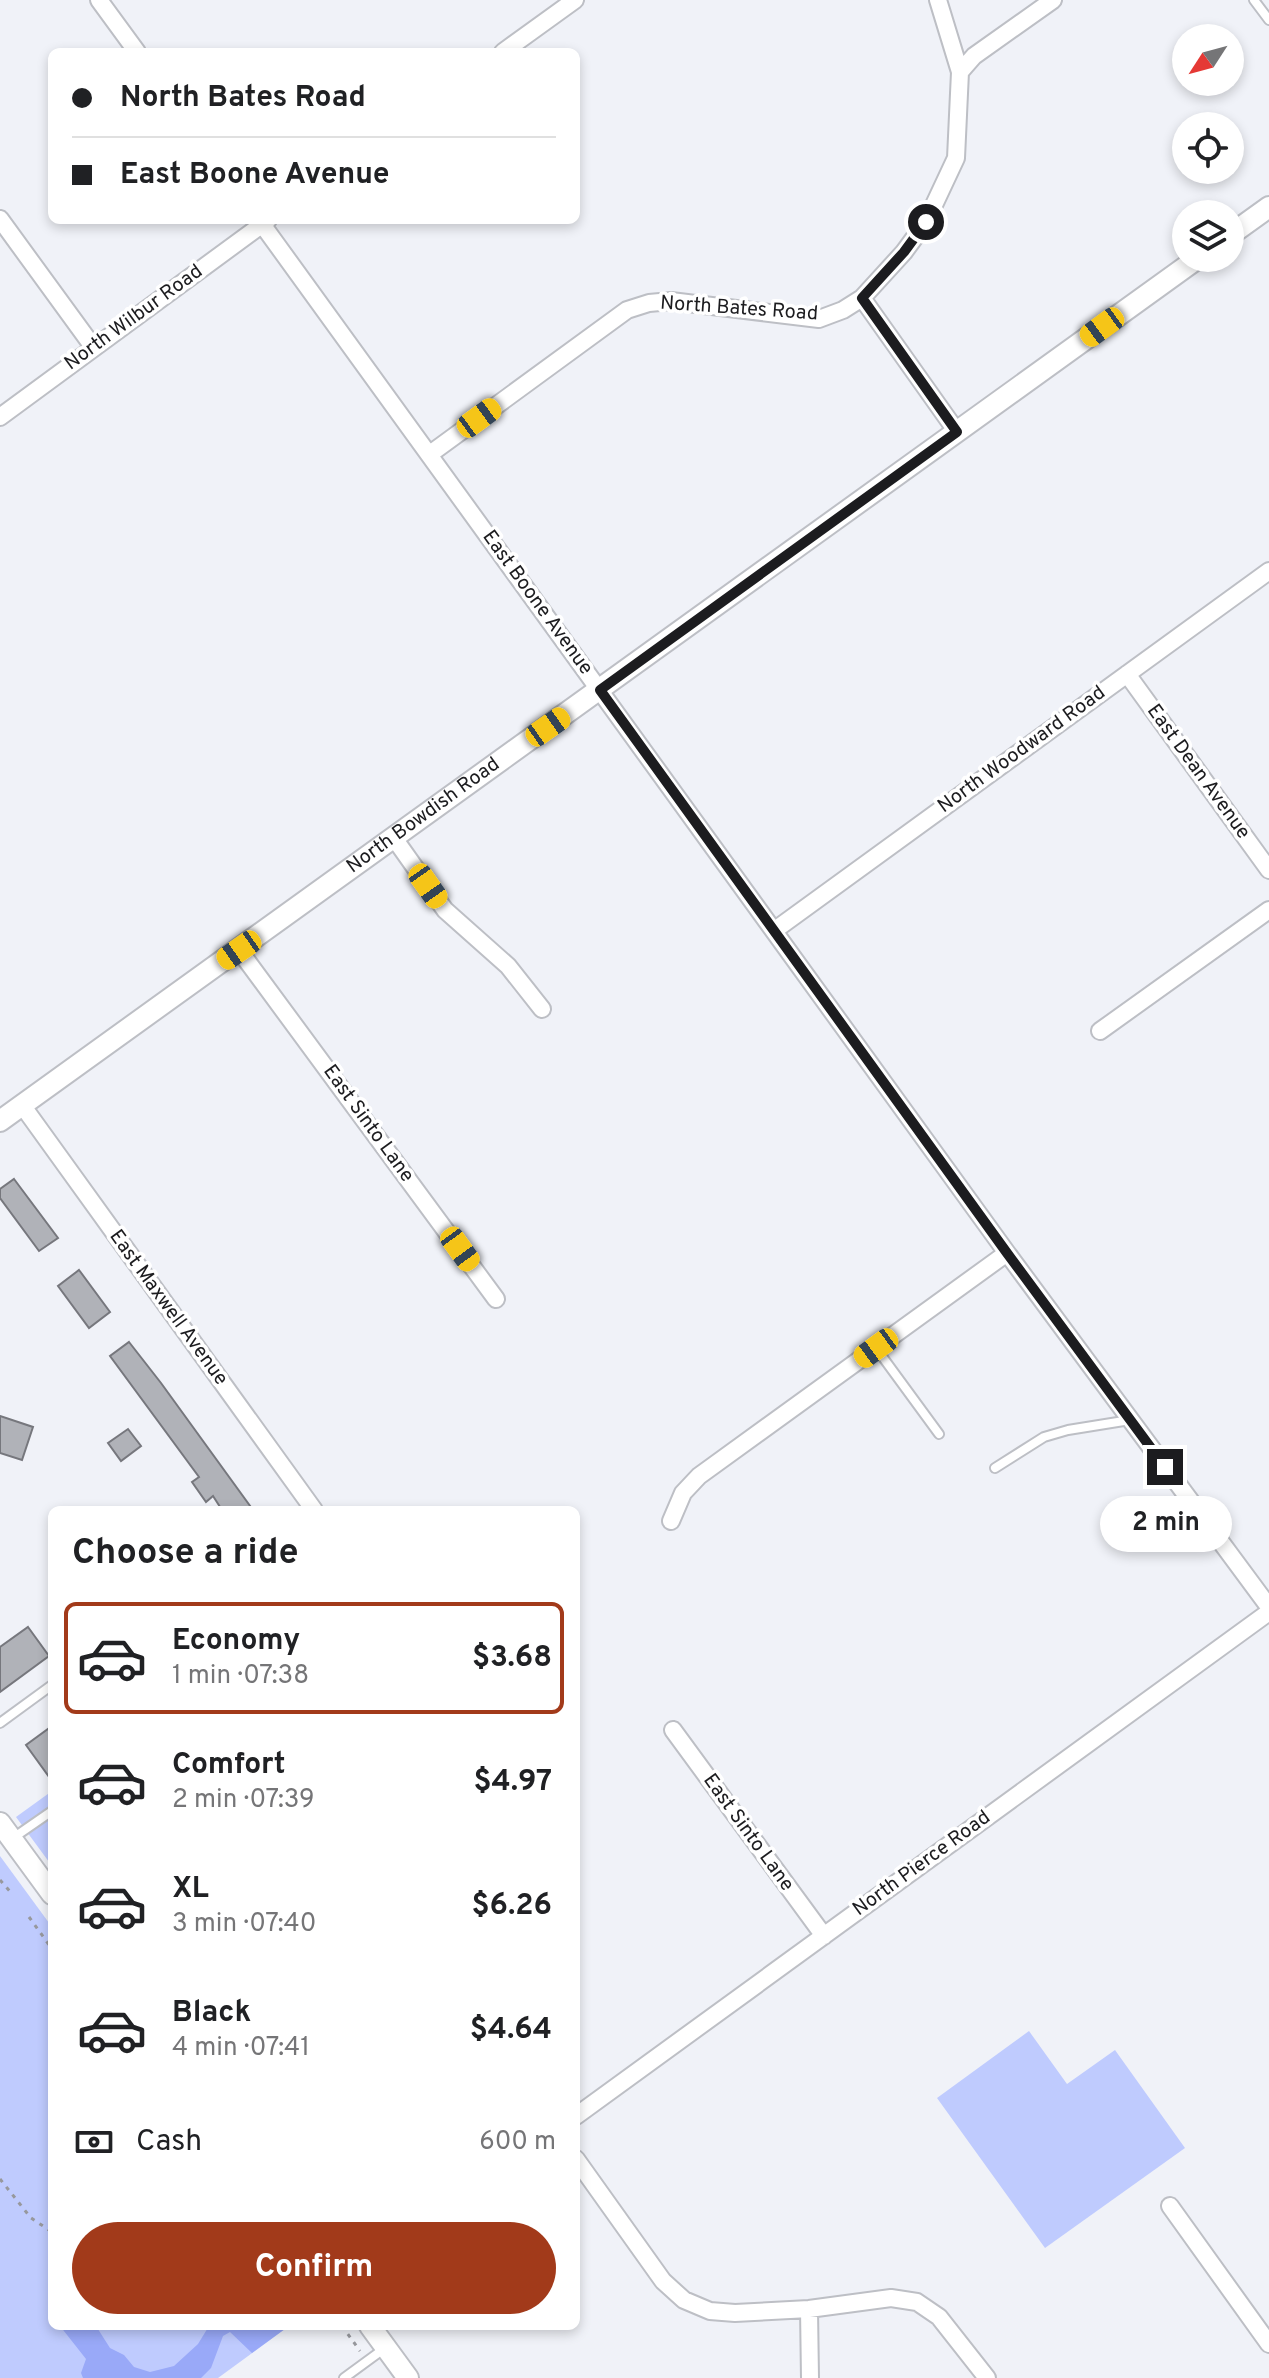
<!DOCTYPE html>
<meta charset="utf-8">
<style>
body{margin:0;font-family:Overpass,sans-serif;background:#f6f6f6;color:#202124;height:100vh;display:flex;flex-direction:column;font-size:30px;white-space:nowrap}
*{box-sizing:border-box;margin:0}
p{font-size:26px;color:#757577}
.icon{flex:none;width:44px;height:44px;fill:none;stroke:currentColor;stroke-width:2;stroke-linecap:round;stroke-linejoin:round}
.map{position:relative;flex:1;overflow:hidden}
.panel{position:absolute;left:48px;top:1506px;width:532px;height:824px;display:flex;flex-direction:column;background:#fff;border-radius:12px;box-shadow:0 4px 12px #0003}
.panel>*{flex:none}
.top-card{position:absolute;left:48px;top:48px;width:532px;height:176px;border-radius:12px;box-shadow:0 4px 12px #0003;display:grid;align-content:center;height:176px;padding:0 24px;background:#fff}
.needle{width:52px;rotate:234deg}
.tools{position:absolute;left:1172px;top:24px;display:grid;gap:16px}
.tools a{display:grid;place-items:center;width:72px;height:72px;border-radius:50%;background:#fff;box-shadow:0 4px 12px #0003;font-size:40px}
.end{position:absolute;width:36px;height:36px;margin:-18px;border:10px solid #1c1c1f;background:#fff;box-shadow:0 0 0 4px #fff}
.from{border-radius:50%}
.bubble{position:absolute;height:56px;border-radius:28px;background:#fff;box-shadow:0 4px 12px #0003;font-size:26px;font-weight:700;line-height:56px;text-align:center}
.car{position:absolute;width:24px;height:48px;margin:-24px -12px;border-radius:10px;box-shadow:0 0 6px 2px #0007;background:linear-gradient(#f5c518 24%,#345 0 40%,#f5c518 0 76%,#345 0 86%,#f5c518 0)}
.top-card b{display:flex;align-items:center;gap:28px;height:76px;font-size:30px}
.top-card b+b{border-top:2px solid #e0e0e0}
.top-card i{width:20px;height:20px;background:#202124}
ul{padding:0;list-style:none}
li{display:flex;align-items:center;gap:24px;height:112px;margin:0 16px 12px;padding:0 8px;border:4px solid transparent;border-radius:12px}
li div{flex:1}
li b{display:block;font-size:30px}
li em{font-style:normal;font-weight:700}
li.active{border-color:#a23a1a}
li>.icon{width:72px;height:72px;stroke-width:1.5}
h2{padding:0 24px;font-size:36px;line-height:96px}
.pay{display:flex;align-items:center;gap:20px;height:88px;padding:0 24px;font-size:30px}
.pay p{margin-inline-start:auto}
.cta{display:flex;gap:16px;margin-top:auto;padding:16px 24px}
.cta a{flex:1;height:92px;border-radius:48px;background:#a23a1a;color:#fff;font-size:32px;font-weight:700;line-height:92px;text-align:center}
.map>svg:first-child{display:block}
.green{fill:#bfcbfe}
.forest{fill:#99a9f8}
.building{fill:#b0b2b8;stroke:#76777d;stroke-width:2}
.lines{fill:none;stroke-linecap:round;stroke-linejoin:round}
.service-casing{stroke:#bdbfc5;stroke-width:12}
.minor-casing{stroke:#bdbfc5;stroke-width:20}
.tertiary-casing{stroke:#bdbfc5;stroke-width:24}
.path{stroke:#97989d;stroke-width:3;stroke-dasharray:4 6;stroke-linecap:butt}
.service{stroke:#fff;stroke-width:8}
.minor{stroke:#fff;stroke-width:16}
.tertiary{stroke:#fff;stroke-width:20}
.route{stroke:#1c1c1f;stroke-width:10}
.labels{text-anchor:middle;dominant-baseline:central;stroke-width:7;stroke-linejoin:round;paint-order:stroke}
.street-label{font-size:20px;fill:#1c1c1f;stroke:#fff}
</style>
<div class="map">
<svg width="1269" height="2378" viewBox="0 0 1269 2378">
<rect width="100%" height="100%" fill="#f0f2f8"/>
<path class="green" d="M52 1791V1866L16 1817Z
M0 1856 52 1927V2326H289L218 2378H0Z
M1029 2031 1067 2084 1115 2050 1185 2148 1045 2248 937 2098Z"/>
<path class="forest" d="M60 2326H96L110 2348 124 2355 134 2367 150 2372 174 2366 198 2344 209 2326H289L252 2353 230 2332 223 2336 211 2368 201 2378H83L81 2373 86 2359Z"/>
<path class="building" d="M14 1179 58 1238 39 1251 0 1198V1189Z
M79 1270 110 1312 89 1328 58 1286Z
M129 1342 161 1383 253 1510H222L213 1496 206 1502 192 1482 199 1477 110 1356Z
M0 1416 33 1427 22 1460 0 1453Z
M128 1429 141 1446 121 1461 108 1443Z
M28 1627 49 1656 0 1692V1647Z
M52 1726V1781L26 1745Z"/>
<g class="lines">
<defs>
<path id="service" d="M1254 0 1269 20
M876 1348 939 1434
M995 1468 1044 1437 1068 1430 1130 1420
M0 1723 52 1685
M13 1838 52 1811
M344 2378 385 2348"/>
<path id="minor" d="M99 0 137 52
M938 0 960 72
M503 52 575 0
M0 219 94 348
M259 220 1007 1253 1269 1607
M862 298 957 432
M0 417 268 220
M430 454 627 310 649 303 671 301 819 319 843 310 862 298 904 252 926 222 956 158 960 72 974 56 1053 0
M1127 674 1269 870
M394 838 445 910 508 966 542 1009
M775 930 1269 571
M239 950 496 1299
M1100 1031 1269 910
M22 1105 314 1510
M671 1521 683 1493 699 1476 1007 1253
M673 1730 824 1936
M576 2116 1269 1612
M576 2159 663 2281 684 2300 710 2311 735 2313 809 2309 891 2298 917 2302 939 2317 987 2378
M1170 2206 1269 2344
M809 2309 810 2378"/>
<g id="tertiary">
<path d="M1230 235 1269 207"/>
<path id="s1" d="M0 1121 1198 258"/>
<path d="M0 1823 52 1894"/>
<path d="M370 2326 408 2378"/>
</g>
</defs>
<use href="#service" class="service-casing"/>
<use href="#minor" class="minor-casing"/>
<use href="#tertiary" class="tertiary-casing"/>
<path class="path" d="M0 1880 13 1895
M29 1917 52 1949
M0 2179 31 2218 52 2232
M342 2326 360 2351"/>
<use href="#service" class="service"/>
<use href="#minor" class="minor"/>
<use href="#tertiary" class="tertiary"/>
</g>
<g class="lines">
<path class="route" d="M926 222 904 252 862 298 957 432 600 690 1007 1253 1165 1467"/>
</g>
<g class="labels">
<g class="street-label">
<text transform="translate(739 309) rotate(4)">North Bates Road</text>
<text transform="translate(134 318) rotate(-36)">North Wilbur Road</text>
<text transform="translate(537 603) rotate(54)">East Boone Avenue</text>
<text transform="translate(1022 750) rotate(-36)">North Woodward Road</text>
<text transform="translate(1198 772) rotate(54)">East Dean Avenue</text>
<text stroke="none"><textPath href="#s1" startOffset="522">North Bowdish Road</textPath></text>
<text transform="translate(368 1124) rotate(54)">East Sinto Lane</text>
<text transform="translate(168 1308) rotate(54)">East Maxwell Avenue</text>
<text transform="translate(748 1833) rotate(54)">East Sinto Lane</text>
<text transform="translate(922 1864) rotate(-36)">North Pierce Road</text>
</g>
</g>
</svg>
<div class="tools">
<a><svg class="needle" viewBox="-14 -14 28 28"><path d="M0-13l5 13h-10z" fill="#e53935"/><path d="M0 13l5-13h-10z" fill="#757577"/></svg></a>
<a><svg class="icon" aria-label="locate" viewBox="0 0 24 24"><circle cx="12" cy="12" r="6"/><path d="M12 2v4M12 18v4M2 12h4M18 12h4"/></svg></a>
<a><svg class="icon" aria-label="layers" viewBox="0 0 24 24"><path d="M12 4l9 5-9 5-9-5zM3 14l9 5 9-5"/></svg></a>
</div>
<i class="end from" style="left:926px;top:222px"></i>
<i class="end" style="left:1165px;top:1467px"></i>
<div class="bubble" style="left:1100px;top:1496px;width:132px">2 min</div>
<i class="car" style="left:1102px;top:327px;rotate:234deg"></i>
<i class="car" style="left:479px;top:418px;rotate:54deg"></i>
<i class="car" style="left:548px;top:727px;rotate:55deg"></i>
<i class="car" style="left:428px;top:886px;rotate:145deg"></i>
<i class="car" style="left:239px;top:950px;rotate:235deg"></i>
<i class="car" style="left:460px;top:1249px;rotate:144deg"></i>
<i class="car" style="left:876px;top:1348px;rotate:234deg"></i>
<div class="top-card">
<b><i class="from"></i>North Bates Road</b>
<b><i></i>East Boone Avenue</b>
</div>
<section class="panel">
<h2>Choose a ride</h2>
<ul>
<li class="active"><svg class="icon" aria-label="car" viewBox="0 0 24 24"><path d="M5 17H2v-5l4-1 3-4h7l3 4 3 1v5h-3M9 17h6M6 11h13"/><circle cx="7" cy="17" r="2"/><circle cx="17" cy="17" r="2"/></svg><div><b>Economy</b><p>1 min · 07:38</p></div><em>$3.68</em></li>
<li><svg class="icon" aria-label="car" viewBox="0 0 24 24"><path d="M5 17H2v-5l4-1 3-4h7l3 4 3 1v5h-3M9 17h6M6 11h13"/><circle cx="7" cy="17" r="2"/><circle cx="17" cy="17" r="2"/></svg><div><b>Comfort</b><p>2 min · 07:39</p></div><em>$4.97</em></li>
<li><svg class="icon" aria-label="car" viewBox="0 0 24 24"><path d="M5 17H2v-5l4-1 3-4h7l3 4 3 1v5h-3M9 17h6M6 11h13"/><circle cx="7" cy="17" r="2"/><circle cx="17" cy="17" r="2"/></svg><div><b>XL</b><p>3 min · 07:40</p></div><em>$6.26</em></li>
<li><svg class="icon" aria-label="car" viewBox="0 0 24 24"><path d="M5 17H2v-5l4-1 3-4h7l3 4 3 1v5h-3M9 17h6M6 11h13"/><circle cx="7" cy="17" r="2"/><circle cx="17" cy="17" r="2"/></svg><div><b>Black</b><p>4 min · 07:41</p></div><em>$4.64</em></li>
</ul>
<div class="pay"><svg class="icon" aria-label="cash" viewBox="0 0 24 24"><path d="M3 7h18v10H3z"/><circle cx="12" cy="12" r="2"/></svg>Cash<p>600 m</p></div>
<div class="cta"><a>Confirm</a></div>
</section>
</div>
